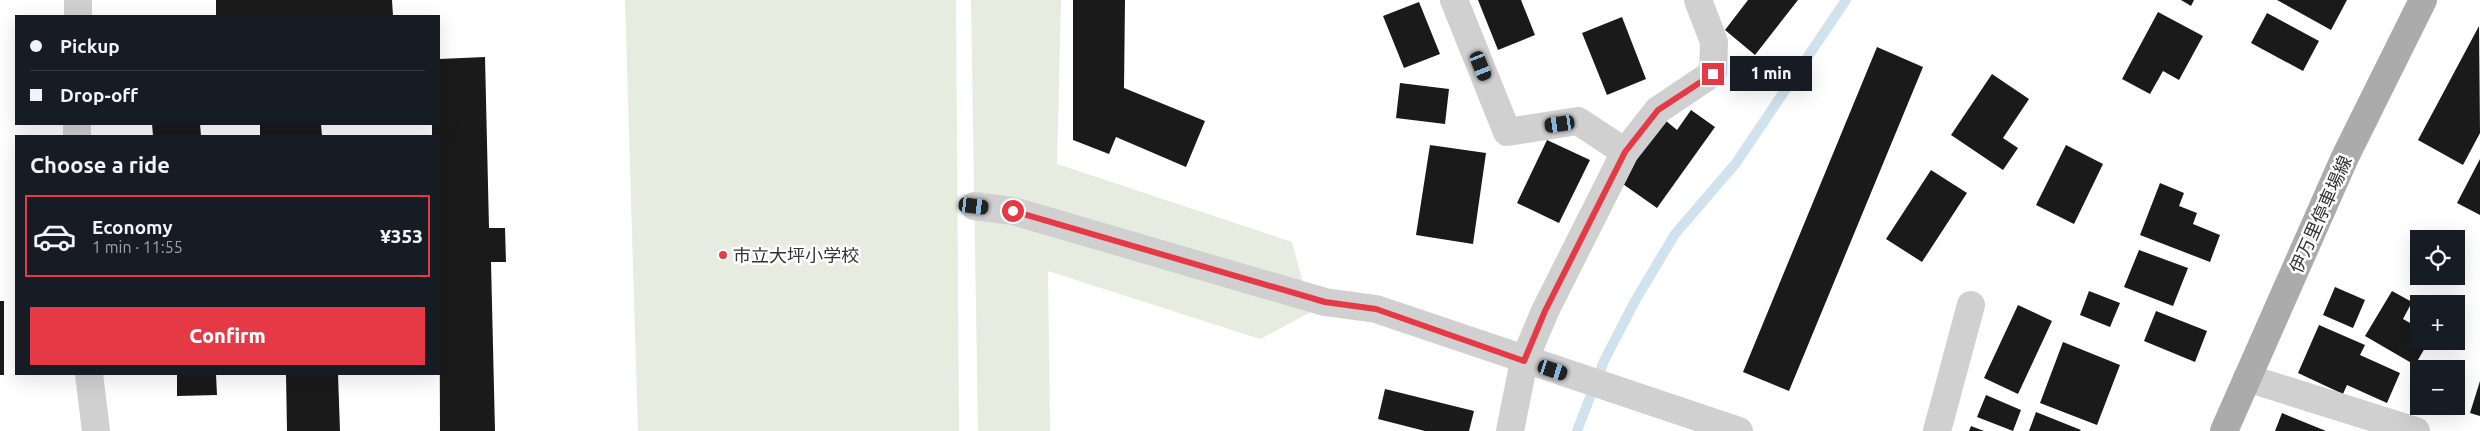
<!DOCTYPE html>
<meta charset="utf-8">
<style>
body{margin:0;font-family:Ubuntu,"Noto Sans JP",sans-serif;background:#20242c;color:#f1f3f6;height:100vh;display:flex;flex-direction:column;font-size:19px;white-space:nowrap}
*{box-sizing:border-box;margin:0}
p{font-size:16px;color:#9ea1a6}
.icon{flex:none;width:28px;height:28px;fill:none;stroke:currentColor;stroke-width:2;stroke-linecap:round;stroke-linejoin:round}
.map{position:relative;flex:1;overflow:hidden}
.details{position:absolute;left:15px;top:135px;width:425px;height:240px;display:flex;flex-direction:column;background:#171b24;border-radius:0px;box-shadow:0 5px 20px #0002}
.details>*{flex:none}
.top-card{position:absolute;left:15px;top:15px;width:425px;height:110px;border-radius:0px;box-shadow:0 5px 20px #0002;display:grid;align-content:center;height:110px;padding:0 15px;background:#171b24}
.fabs{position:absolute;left:2410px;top:230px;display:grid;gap:10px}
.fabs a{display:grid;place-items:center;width:55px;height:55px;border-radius:0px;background:#171b24;box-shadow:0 5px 20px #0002;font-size:25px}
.end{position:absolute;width:22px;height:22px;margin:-11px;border:6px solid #e63946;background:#fff;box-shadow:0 0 0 2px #fff}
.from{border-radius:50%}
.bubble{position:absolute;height:35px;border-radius:0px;background:#171b24;box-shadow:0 5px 20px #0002;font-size:16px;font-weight:800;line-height:35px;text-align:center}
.car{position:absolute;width:15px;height:30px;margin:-15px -8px;border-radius:6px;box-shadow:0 0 4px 1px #0007;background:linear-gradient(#222 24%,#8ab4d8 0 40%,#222 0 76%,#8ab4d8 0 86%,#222 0)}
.top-card b{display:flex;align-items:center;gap:18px;height:48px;font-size:19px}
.top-card b+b{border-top:1px solid #363941}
.top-card i{width:12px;height:12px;background:#f1f3f6}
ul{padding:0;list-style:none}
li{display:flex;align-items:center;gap:15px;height:82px;margin:0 10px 8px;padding:0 5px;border:2px solid #363941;border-radius:0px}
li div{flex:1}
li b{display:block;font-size:19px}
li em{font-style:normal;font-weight:800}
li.selected{border-color:#e63946}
li>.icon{width:45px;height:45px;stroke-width:1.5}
h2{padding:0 15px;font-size:22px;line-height:60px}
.cta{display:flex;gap:10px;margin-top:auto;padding:10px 15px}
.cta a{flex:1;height:58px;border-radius:0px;background:#e63946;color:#fff;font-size:20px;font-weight:800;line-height:58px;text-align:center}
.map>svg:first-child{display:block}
.green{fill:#e6ecdf}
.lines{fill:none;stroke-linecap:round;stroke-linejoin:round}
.stream{stroke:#cfe2ee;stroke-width:10}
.building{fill:#1a1a1a}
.minor{stroke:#d0d0d0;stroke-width:28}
.major{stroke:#ababab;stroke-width:28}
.route{stroke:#e63946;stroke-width:6}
.poi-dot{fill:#e63946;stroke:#fff;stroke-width:2}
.labels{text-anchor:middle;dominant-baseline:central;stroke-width:5;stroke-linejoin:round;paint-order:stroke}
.street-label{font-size:18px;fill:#333;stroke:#fff}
.poi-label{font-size:18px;fill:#333;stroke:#fff;text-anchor:start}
</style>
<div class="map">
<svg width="2480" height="431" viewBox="0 0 2480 431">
<rect width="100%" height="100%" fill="#fff"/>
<path class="green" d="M625 0H956L959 431H638Z
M971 0H1061L1057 164 1292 242 1311 312 1260 339 1048 271 1050 431H978Z"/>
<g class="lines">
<path class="stream" d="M1577 431 1604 361 1635 301 1675 234 1736 163 1846 0"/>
</g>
<path class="building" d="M216 0H392L393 16H216Z
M1073 0H1125L1124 88 1205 121 1186 167 1116 137 1109 154 1073 140Z
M1478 0H1521L1535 35 1498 50Z
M1748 0H1798L1755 55 1725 30Z
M2181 0H2194L2191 6Z
M2277 0H2347L2331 30Z
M1419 2 1440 54 1404 68 1383 16Z
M2158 12 2203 36 2179 80 2163 71 2150 94 2122 79Z
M2267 13 2319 41 2303 71 2251 43Z
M1622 17 1646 79 1607 95 1582 33Z
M2479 26 2480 133 2463 165 2418 140Z
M1877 47 1923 67 1789 391 1743 372Z
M485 57 489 228H505L506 262H491L495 431H440L439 136H432V124H439V59Z
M1992 74 2029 99 2003 138 2018 148 2003 170 1951 135Z
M1400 83 1449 89 1445 124 1396 118Z
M1691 110 1715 127 1657 208 1620 182 1665 120 1677 130Z
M152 124H200L201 136H153Z
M260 124H321L322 136H260Z
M1547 140 1590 160 1559 223 1517 203Z
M1430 145 1486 153 1473 244 1416 235Z
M2066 145 2103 164 2074 224 2036 205Z
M2480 159V215L2457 203Z
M1931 170 1967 193 1922 262 1886 239Z
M2160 183 2184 193 2179 206 2197 213 2193 224 2220 235 2210 262 2140 235Z
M2139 250 2188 268 2173 306 2124 287Z
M2335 287 2365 300 2353 328 2323 315Z
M2089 291 2120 303 2110 327 2080 315Z
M2392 291 2412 302 2403 319 2419 328V341H2429L2415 365 2365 336Z
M0 301H4V375H0Z
M2018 305 2052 321 2018 394 1984 378Z
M2156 311 2207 331 2195 362 2144 341Z
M2319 325 2365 345 2360 355 2400 373 2387 403 2347 385 2343 394 2298 373Z
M2063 342 2120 365 2097 425 2040 403Z
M177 374H216L217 395 177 396Z
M286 374H338L340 431H287Z
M2480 381V416L2470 413Z
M1385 389 1474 411 1469 431H1425L1378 419Z
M1986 395 2021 410 2013 431 1977 417Z
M2036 412 2081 430 2080 431H2029Z
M2282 413 2326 431H2275Z
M1971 426 1984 431H1969Z"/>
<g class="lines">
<path class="minor" d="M1454 0 1507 132 1578 121 1625 152
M78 16V0
M77 136V124
M974 206 1013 211 1325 302 1376 309 1739 431
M89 374 96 431
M2247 378 2416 431
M1510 431 1524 361 1545 311 1625 152 1658 110 1713 73 1714 42 1698 0
M1937 431 1971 305"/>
<path class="major" d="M2224 431 2345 157 2423 0"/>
</g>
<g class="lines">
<path class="route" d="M1013 211 1325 302 1376 309 1524 361 1545 311 1625 152 1658 110 1713 74"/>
</g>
<circle class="poi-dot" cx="723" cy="255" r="5"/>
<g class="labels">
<g class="street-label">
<text transform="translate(2320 214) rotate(-66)">伊万里停車場線</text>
</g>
<g class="poi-label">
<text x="733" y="255">市立大坪小学校</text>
</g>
</g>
</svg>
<div class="fabs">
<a><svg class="icon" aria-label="locate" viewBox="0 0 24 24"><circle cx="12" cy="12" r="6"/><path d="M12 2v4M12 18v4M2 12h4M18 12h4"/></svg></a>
<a>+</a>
<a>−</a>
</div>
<i class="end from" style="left:1013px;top:211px"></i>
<i class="end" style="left:1713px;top:74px"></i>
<div class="bubble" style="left:1730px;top:56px;width:82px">1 min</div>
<i class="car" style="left:1481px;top:66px;rotate:158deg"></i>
<i class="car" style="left:1560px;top:124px;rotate:262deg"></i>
<i class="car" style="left:974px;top:206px;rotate:97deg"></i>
<i class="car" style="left:1553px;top:370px;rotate:108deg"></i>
<div class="top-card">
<b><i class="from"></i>Pickup</b>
<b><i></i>Drop-off</b>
</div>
<section class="details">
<h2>Choose a ride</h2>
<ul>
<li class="selected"><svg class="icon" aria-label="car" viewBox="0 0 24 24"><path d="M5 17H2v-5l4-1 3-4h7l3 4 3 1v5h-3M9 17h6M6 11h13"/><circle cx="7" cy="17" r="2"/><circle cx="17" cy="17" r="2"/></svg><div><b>Economy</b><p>1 min · 11:55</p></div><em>¥353</em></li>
</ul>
<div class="cta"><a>Confirm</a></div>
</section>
</div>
